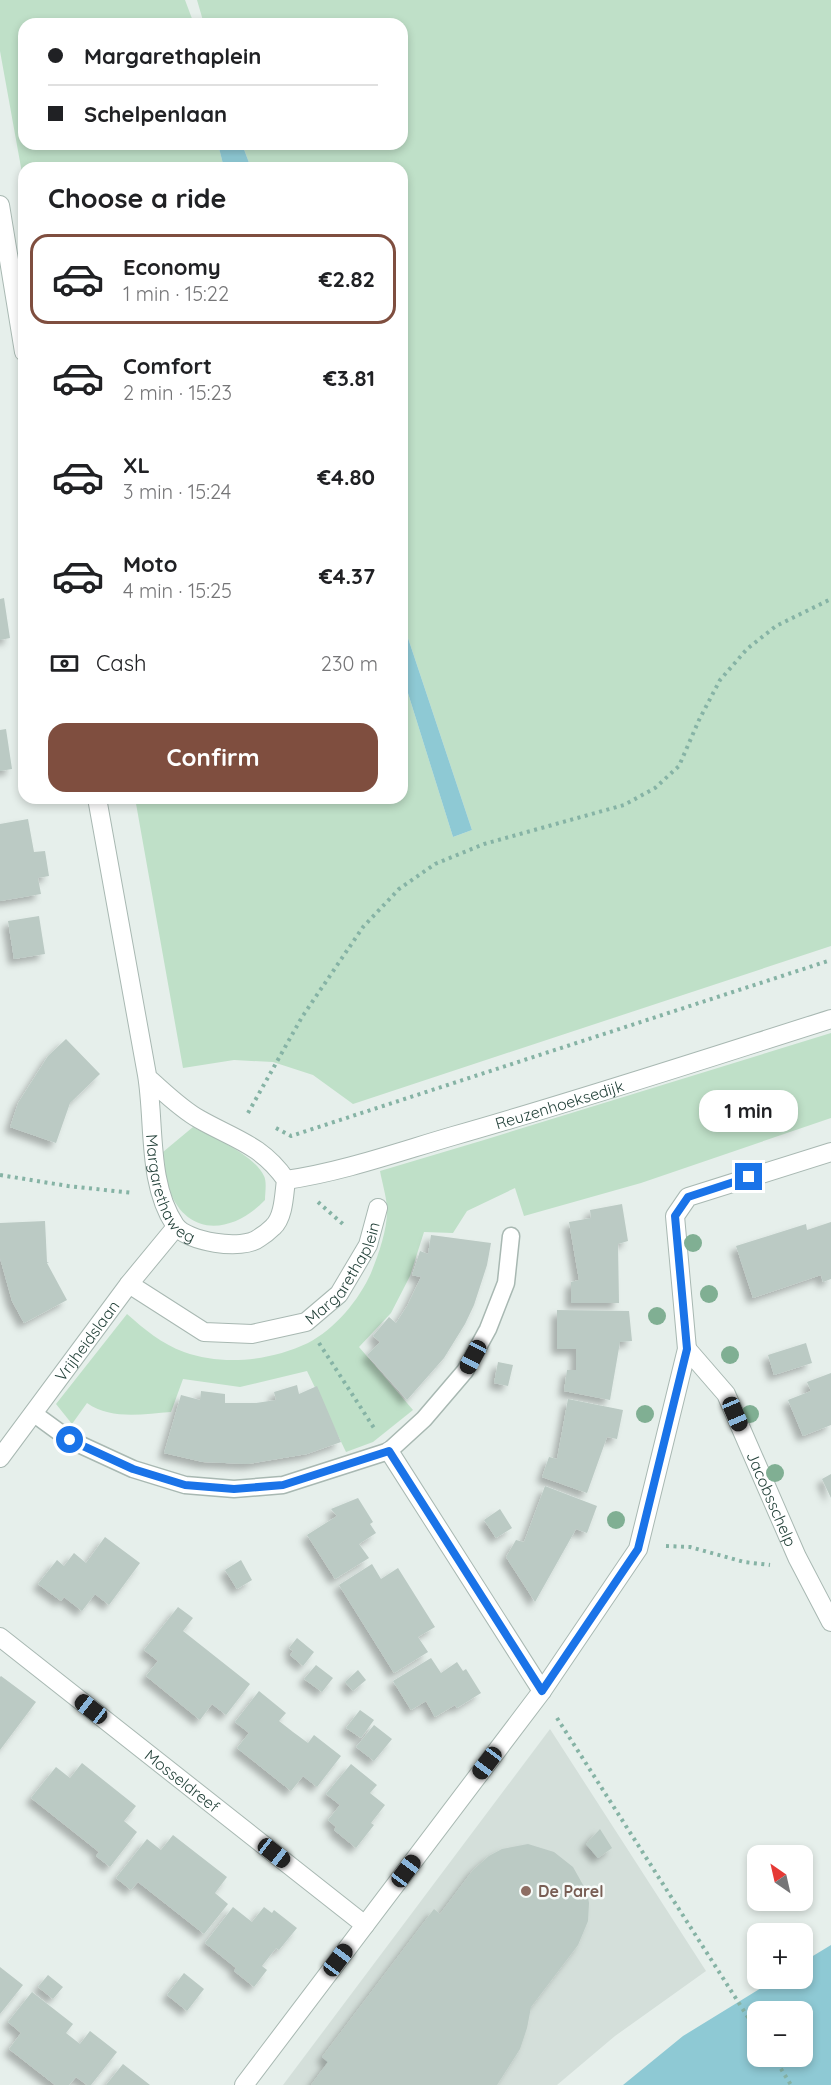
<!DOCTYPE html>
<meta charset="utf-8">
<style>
body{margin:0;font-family:Quicksand,sans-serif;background:#f2f2f2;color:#202124;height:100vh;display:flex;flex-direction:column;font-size:22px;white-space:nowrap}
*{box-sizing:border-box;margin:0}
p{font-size:20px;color:#757577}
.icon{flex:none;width:33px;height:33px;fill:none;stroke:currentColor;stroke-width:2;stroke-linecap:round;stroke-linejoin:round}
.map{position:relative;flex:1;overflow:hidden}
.sheet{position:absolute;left:18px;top:162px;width:390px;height:642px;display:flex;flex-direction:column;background:#fff;border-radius:18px;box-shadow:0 3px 9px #0003}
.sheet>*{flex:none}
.hud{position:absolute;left:18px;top:18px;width:390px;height:132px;border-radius:18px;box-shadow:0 3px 9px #0003;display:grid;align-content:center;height:132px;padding:0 30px;background:#fff}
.needle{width:39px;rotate:326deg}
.buttons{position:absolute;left:747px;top:1845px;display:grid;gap:12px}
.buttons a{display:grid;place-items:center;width:66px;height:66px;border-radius:12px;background:#fff;box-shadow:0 3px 9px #0003;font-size:30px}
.end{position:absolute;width:27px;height:27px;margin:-14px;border:8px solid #1a73e8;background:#fff;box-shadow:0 0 0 3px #fff}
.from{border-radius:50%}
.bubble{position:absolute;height:42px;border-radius:18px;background:#fff;box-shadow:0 3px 9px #0003;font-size:20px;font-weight:700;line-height:42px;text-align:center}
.car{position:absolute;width:18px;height:36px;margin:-18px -9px;border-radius:8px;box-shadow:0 0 4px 2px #0007;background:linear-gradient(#222 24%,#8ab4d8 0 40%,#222 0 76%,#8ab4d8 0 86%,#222 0)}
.hud b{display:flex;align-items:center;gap:21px;height:57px;font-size:22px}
.hud b+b{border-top:2px solid #e0e0e0}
.hud i{width:15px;height:15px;background:#202124}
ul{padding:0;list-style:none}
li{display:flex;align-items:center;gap:18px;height:90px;margin:0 12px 9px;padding:0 18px;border:3px solid transparent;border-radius:18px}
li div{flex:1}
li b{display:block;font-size:22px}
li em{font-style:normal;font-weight:700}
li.current{border-color:#7f4e3f}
li>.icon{width:54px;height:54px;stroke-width:1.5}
h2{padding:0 30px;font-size:27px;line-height:72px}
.pay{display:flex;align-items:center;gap:15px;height:66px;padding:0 30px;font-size:22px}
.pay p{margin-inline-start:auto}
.button{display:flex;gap:12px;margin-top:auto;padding:12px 30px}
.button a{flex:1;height:69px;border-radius:18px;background:#7f4e3f;color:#fff;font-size:24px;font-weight:700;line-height:69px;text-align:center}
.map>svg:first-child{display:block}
.built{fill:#d4dfda}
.green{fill:#bfe0c8}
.water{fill:#8ec9d4;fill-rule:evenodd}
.building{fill:#bbcac4;filter:url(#shadow)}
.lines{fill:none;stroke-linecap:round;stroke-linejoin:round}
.service-casing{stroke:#a8b8b2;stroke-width:19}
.minor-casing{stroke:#a8b8b2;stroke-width:20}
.tertiary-casing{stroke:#a8b8b2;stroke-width:20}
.path{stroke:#86b3a5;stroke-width:4;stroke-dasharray:3 4.5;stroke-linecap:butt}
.service{stroke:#fff;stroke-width:16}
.minor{stroke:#fff;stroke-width:18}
.tertiary{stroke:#fff;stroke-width:18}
.tree{fill:#80af93}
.route{stroke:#1a73e8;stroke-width:8}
.education-dot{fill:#8d6e63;stroke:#f7fbf9;stroke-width:2}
.labels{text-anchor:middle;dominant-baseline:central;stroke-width:5;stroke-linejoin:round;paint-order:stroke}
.street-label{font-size:16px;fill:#24423a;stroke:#f7fbf9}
.education-label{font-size:16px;font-weight:bold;fill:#785e54;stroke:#f7fbf9;text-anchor:start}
</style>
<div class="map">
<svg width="831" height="2085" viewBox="0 0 831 2085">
<defs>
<filter id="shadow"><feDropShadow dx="-5.5" dy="5.5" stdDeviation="3" flood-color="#0004"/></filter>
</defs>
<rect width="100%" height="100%" fill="#e6efeb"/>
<path class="built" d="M550 1729 706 1971 615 2036 557 2085H283Z"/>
<path class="green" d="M0 0H185L194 24H24V144H218L224 168H24V184L0 51Z
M197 0H831V946L353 1104 313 1075 273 1062 234 1060 183 1068 135 798H402V674L453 837 472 830 402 620V168H251L242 144H402V24H204Z
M831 1033V1118L641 1183 524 1216 515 1188 467 1211 453 1233 424 1232 410 1276 391 1313 359 1347 413 1410 373 1442 346 1452 307 1371 240 1387 183 1379 171 1412C143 1414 111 1420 87 1403L72 1424 56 1404 127 1314C144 1329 162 1344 184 1352 223 1366 270 1361 308 1343 335 1329 359 1300 371 1273 379 1253 388 1228 387 1207 386 1195 382 1182 380 1171L484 1140Z
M193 1127C214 1138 253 1154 264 1176 267 1182 265 1193 265 1200 234 1233 187 1239 169 1189 165 1178 165 1164 163 1152Z"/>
<path class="water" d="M218 144H242L251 168H224Z
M402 620 472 830 453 837 402 674Z
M831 1945V2085H623L683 2036 776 1979 802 1978 803 1962ZM758 2012H802V2056H758Z"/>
<path class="building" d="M4 598 10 638 0 640V599Z
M6 729 12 769 0 771V730Z
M28 819 34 852 45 851 49 876 38 878 41 894 0 901V824Z
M39 916 45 954 14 959 8 921Z
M66 1039 100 1074 70 1103 56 1143 10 1127 18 1103 48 1056Z
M622 1204 628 1241 618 1244 619 1303H571V1282L579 1280 569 1222 591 1218 590 1210Z
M45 1221 47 1262H49L47 1263 67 1300 24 1323 12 1301 0 1258V1223Z
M831 1222V1279L823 1282 821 1275 753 1298 736 1246 806 1224 807 1230Z
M431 1235 491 1243 487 1265 474 1305 465 1324 444 1358 407 1400 367 1355 380 1342 373 1336 389 1317 396 1323 407 1306 421 1277 412 1275 420 1251 428 1254Z
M557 1310 629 1311 632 1341 620 1342 610 1400 564 1391 567 1370H576V1349H557Z
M806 1343 812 1363 774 1375 768 1355Z
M498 1362 513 1365 508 1386 494 1383Z
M831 1373V1425L803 1436 788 1400 811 1391 807 1382Z
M297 1385 299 1394 317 1386 341 1442 307 1454 248 1464 203 1462 164 1453 181 1395 200 1400 201 1391 225 1394V1403H256L276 1400 274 1392Z
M568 1399 623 1410 617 1439 607 1437 587 1493 542 1477 549 1457 557 1459Z
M831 1474V1498L822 1479Z
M545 1486 597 1506 587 1533 576 1529 535 1602 506 1557 516 1540 524 1542Z
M358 1498 373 1522 370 1524 376 1533 359 1544 369 1558 335 1579 307 1535 337 1516 331 1509Z
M500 1509 512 1528 496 1538 484 1520Z
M105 1537 140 1563 109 1605 95 1594 82 1611 64 1597 61 1601 38 1584 57 1560 64 1566 74 1553 86 1563Z
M241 1560 252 1580 237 1589 225 1570Z
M372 1564 381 1579 398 1568 435 1627 418 1637 428 1652 394 1673 339 1585Z
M178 1607 193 1618 183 1631 250 1684 226 1715 212 1704 200 1720 146 1676 158 1661 144 1650Z
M297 1638 314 1652 303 1666 290 1655 293 1651 289 1648Z
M431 1658 441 1673 457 1662 463 1671 466 1669 481 1693 457 1708 455 1705 435 1717 426 1701 411 1710 393 1681Z
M316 1665 333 1678 322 1692 304 1679Z
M358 1670 366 1680 353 1691 345 1682Z
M1 1676 36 1702 0 1750V1677Z
M259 1691 286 1713 279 1721 293 1732 308 1743 314 1735 341 1756 317 1787 303 1776 291 1791 237 1748 249 1733 235 1722Z
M360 1710 374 1720 361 1738 346 1728Z
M374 1725 392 1739 374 1761 356 1747Z
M82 1763 136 1806 124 1821 137 1832 110 1867 96 1856 99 1852 31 1798 56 1767 70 1778Z
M351 1764 377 1785 370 1793 385 1805 371 1823 374 1825 356 1848 334 1830 336 1827 328 1820 340 1805 326 1794Z
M600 1829 612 1848 598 1858 586 1844Z
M173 1835 227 1877 215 1893 228 1904 204 1934 138 1882 131 1890 116 1878 147 1839 161 1850Z
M528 1844 554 1852 573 1867 587 1892 589 1903 588 1921 578 1945 531 2007 527 2028 520 2049 497 2085H311L328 2062 322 2057 434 1909 440 1914 473 1870 489 1856 502 1849Z
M233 1907 252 1922 264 1907 272 1913 274 1910 297 1928 279 1950 276 1948 262 1966 267 1970 254 1987 234 1971 236 1968 205 1943Z
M0 1967 23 1985 0 2014Z
M184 1973 204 1989 187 2011 167 1995Z
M48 1975 63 1987 53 1999 38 1987Z
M32 1992 73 2024 66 2033 80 2044 90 2031 117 2052 91 2085H87L76 2077 69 2085H55L9 2049 21 2033 8 2022Z
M123 2064 150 2085H106Z"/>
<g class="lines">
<defs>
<path id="service" d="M33 1413 70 1440 133 1469 185 1485 234 1489 283 1485 389 1451 424 1419 465 1371 488 1329 506 1283 511 1236"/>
<g id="minor">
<path id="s1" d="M129 1284 204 1332 252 1334 306 1322 339 1294 368 1245 378 1208"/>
<path id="s2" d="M687 1349 726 1394 797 1557 831 1622"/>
<path d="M389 1451 542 1691"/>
<path id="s3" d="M0 1637 365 1925"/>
<path d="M244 2085 542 1691 638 1549 687 1349 675 1216 688 1197 831 1152"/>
</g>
<g id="tertiary">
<path d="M0 205 24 352"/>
<path id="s4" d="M97 798C113 890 131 982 147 1075 155 1123 147 1183 175 1225 186 1242 243 1251 259 1238 264 1235 269 1231 273 1227 284 1217 284 1194 286 1180 262 1145 234 1139 199 1119 181 1109 164 1092 148 1078"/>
<path id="s5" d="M286 1180C342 1172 398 1152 453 1136 580 1100 705 1059 831 1019"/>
<path id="s6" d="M0 1458 129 1284 176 1227"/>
</g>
</defs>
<use href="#service" class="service-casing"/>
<use href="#minor" class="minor-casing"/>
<use href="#tertiary" class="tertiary-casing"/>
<path class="path" d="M248 1113 302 1017 363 927 399 889 435 864 484 844 624 805 655 788 679 766 699 720 720 680 747 649 776 626 831 599
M276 1128 291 1136 831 960
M0 1175 68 1186 133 1193
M318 1202 344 1225
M319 1343 374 1428
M666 1546 690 1547 744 1562 770 1565
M557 1718 758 2033
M773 2056 791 2085"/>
<use href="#service" class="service"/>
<use href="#minor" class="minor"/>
<use href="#tertiary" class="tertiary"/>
</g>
<g class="tree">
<circle cx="693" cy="1243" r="9"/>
<circle cx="709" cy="1294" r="9"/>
<circle cx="657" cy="1316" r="9"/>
<circle cx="730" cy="1355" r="9"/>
<circle cx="645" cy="1414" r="9"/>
<circle cx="750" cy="1414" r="9"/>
<circle cx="775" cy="1473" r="9"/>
<circle cx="616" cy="1520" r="9"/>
</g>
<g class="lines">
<path class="route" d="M70 1440 133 1469 185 1485 234 1489 283 1485 389 1451 542 1691 638 1549 687 1349 675 1216 688 1197 749 1177"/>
</g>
<circle class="education-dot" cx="526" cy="1891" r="6"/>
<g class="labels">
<g class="street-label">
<text stroke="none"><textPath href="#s5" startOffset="284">Reuzenhoeksedijk</textPath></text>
<text stroke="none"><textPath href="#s4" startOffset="400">Margarethaweg</textPath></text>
<text stroke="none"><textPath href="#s1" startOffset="255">Margarethaplein</textPath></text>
<text stroke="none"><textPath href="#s6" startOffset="146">Vrijheidslaan</textPath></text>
<text stroke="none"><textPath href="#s2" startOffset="174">Jacobsschelp</textPath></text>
<text stroke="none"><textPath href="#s3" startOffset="232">Mosseldreef</textPath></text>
</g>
<g class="education-label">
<text x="538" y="1891">De Parel</text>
</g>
</g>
</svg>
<div class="buttons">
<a><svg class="needle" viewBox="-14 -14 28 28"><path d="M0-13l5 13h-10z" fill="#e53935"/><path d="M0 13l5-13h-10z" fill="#757577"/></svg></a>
<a>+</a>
<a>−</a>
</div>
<i class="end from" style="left:70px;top:1440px"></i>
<i class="end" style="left:749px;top:1177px"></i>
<div class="bubble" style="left:699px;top:1090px;width:99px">1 min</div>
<i class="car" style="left:473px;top:1357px;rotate:208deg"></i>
<i class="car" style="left:735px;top:1414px;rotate:157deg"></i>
<i class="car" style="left:91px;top:1709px;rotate:308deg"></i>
<i class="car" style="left:487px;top:1763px;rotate:217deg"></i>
<i class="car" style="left:274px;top:1853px;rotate:128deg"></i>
<i class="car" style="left:406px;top:1871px;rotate:37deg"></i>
<i class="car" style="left:338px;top:1960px;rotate:37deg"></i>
<div class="hud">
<b><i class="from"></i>Margarethaplein</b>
<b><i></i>Schelpenlaan</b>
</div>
<section class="sheet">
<h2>Choose a ride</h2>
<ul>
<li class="current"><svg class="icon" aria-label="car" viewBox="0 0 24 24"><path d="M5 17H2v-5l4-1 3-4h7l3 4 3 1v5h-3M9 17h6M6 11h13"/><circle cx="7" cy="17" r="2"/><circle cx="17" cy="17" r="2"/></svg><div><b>Economy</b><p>1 min · 15:22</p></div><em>€2.82</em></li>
<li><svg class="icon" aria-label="car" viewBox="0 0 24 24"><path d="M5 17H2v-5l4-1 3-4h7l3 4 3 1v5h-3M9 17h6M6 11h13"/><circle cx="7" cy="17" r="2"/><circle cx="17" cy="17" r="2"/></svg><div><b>Comfort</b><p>2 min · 15:23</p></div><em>€3.81</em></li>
<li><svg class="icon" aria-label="car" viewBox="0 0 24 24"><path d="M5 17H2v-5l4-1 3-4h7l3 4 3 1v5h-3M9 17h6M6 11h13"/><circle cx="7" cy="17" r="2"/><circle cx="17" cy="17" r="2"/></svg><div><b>XL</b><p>3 min · 15:24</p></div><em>€4.80</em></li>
<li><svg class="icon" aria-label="car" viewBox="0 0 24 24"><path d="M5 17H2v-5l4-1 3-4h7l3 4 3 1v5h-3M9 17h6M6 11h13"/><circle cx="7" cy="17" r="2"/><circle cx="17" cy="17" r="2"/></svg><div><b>Moto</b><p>4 min · 15:25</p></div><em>€4.37</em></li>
</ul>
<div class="pay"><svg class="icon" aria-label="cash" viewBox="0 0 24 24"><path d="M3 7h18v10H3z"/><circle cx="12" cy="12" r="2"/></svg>Cash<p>230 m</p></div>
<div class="button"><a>Confirm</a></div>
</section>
</div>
